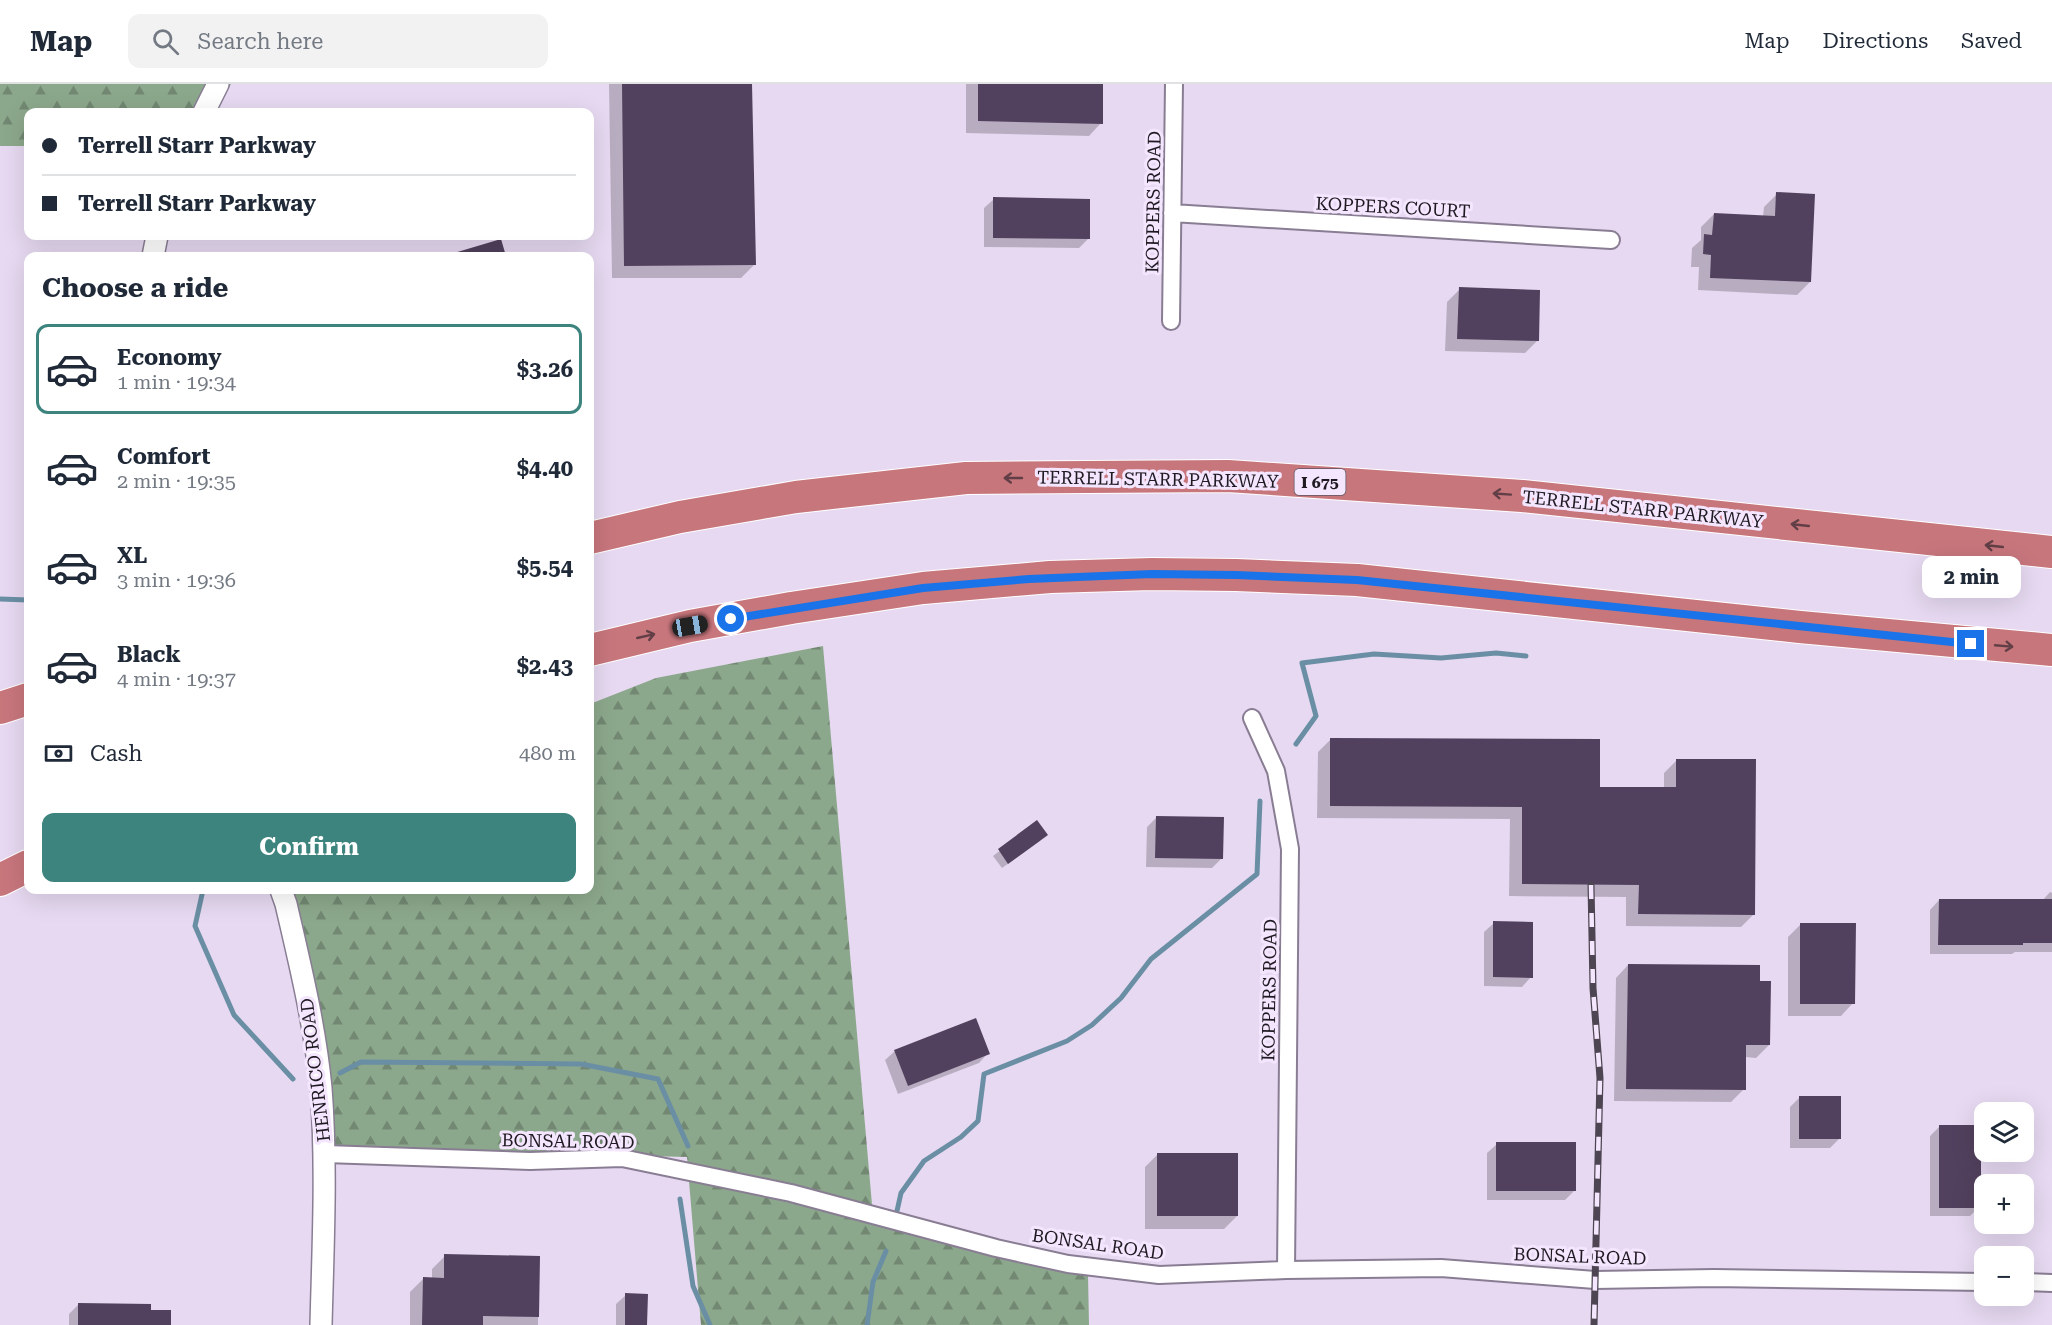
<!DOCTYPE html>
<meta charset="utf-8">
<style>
body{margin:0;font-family:"Roboto Serif",serif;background:#f2f2f3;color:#1f2937;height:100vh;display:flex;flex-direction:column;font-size:22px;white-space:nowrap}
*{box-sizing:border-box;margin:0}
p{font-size:20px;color:#747a83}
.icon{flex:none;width:33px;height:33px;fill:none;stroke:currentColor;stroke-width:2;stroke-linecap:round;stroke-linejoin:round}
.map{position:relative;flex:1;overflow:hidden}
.side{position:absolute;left:24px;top:168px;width:570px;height:642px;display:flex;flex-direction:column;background:#fff;border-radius:12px;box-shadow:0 6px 24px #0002}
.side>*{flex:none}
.top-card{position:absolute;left:24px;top:24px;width:570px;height:132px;border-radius:12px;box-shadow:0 6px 24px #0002;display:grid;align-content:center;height:132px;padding:0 18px;background:#fff}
.controls{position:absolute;left:1974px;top:1018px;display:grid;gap:12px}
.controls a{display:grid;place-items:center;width:60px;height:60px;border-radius:12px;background:#fff;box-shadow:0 6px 24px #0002;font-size:30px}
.end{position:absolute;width:27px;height:27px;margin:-14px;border:8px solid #1a73e8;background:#fff;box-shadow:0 0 0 3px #fff}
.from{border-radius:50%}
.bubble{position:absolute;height:42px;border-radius:12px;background:#fff;box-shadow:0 6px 24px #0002;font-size:20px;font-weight:700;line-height:42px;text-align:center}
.car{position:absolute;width:18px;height:36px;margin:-18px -9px;border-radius:8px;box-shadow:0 0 4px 2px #0007;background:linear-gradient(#222 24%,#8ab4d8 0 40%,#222 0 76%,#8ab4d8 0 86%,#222 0)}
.top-card b{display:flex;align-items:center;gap:21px;height:57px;font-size:22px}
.top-card b+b{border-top:2px solid #e0e1e3}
.top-card i{width:15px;height:15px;background:#1f2937}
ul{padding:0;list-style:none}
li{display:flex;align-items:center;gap:18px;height:90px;margin:0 12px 9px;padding:0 6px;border:3px solid transparent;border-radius:12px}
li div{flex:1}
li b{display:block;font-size:22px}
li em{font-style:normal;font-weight:700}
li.on{border-color:#3d847e}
li>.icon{width:54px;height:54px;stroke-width:1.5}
h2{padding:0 18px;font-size:27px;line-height:72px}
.pay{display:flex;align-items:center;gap:15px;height:66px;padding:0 18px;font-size:22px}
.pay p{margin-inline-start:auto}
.button{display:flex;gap:12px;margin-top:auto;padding:12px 18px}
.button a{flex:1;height:69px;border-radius:12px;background:#3d847e;color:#fff;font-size:24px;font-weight:700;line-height:69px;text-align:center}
header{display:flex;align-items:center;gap:36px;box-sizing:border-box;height:84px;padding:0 30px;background:#fff;border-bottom:2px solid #e0e1e3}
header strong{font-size:28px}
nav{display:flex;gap:33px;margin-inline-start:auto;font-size:21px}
.search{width:420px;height:54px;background:#f2f2f3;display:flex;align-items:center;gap:15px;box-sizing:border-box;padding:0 21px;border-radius:12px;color:#747a83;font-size:22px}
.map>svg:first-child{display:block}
.forest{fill:url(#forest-firs)}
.shadow{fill:#0003}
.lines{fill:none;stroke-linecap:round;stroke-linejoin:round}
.stream{stroke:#6a8fa4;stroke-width:5}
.building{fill:#52415e}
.minor-casing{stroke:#897d93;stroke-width:20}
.tertiary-casing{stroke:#897d93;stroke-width:24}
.motorway-casing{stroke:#fff;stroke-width:34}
.minor{stroke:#fff;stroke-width:16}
.tertiary{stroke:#fff;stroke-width:21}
.motorway{stroke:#c7767c;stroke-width:32}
.rail-casing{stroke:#4d4652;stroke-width:7}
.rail{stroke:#f4e6fe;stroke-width:4.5;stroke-dasharray:14;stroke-linecap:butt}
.oneway{stroke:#623f46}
.route{stroke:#1a73e8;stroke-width:8}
.labels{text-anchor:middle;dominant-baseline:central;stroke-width:6;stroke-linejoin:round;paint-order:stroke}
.shield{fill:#f4e6fe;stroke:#5f5764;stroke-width:1.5}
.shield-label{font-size:16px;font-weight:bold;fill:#1f1a22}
.street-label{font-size:18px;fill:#1f1a22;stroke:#f4e6fe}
</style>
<header>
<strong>Map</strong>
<div class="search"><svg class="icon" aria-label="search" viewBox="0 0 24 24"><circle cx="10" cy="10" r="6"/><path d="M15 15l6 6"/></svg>Search here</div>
<nav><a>Map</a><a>Directions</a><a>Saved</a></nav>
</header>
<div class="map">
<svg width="2052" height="1241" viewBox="0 0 2052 1241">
<defs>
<pattern id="forest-firs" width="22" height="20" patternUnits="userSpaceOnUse" patternTransform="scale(1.5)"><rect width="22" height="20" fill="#8ca88c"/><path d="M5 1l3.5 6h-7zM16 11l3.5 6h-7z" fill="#728872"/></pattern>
</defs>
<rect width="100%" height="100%" fill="#e6d9f1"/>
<path class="forest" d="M0 0H231L215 28H28V62H0Z
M823 562 873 1132 1088 1190 1089 1241H701L687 1073 324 1064 314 927 276 806H590V620L656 594Z"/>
<path class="shadow" d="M609 0H751L754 181 741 194H612Z
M966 0H1102L1101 39 1089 52 966 49Z
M1777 110 1810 198 1797 211 1698 206 1699 183H1691L1692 164 1701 156V143L1714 130 1763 133 1764 123Z
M994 115 1089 154 1079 164 984 163V124Z
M500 157 505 172H447Z
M1460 205 1537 257 1525 269 1445 267 1447 218Z
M1331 655 1598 704 1664 705V689L1677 676 1754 830 1741 843 1626 842V813L1509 812 1510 735 1317 734 1318 668Z
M1157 733 1222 774 1212 784 1146 783 1147 743Z
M1037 738 1040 757 1002 784 993 772Z
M2050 808 2052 809V868H2015L2012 870H1930V826L1939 816 2042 817Z
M1494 839 1531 893 1522 903 1484 902V848Z
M1801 840 1853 919 1841 932H1788V853Z
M1628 881 1758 898 1769 961 1756 974 1745 973 1744 1005 1731 1018 1614 1017 1616 894Z
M895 967 988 969 979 979 898 1010 885 976Z
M1800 1013 1840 1054 1830 1064H1790V1023Z
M1939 1043 1979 1123 1970 1132H1930V1052Z
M1497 1060 1575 1106 1565 1116H1487V1069Z
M1158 1070 1237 1132 1224 1145H1145V1083Z
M445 1172 539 1174 538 1241H410V1208L423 1195H432V1185Z
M626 1211 646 1241H616V1220Z
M79 1220 149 1227 170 1241H69V1230Z"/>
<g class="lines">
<path class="stream" d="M0 515 28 516
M1296 660 1316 632 1302 579 1374 570 1441 574 1496 569 1526 572
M203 806 195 842 234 931 293 995
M340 989 361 978 581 980 658 995 688 1062
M680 1115 693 1202 710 1241
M897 1127 901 1109 924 1077 961 1053 978 1037 984 990 1067 957 1092 941 1121 914 1151 875 1257 790 1260 717
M867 1241 873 1198 886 1167"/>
</g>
<path class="building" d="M622 0H752L756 181 624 182Z
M978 0H1103V40L978 37Z
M1776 108 1815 110 1811 198 1710 194 1711 171 1703 170 1704 150 1712 151 1714 129 1775 132Z
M993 113 1090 115V155L993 154Z
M501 155 506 172H455L454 169Z
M1459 203 1540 206 1539 257 1457 255Z
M1330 654 1600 655V703H1676V675H1756L1755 831 1638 830 1639 801 1522 800V723L1330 722Z
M1156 732 1224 733 1223 775 1155 774Z
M1037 736 1048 751 1008 780 998 765Z
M1939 815H2052V859H2023V861H1938Z
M1493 837 1533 838V894L1493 893Z
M1800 839H1856L1855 920H1800Z
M1628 880 1760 881V897H1771L1770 961H1746V1006L1626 1005Z
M976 934 990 970 908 1002 894 966Z
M1799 1012H1841V1055H1799Z
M1939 1041H1981V1124H1939Z
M1496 1058H1576V1107H1496Z
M1157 1069H1238V1132H1157Z
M444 1170 540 1172 539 1233 483 1232V1241H422L423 1193 444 1194Z
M625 1209 648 1210 647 1241H625Z
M78 1219 151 1220V1226H171V1241H78Z"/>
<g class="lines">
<defs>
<path id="minor" d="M1172 129 1611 156
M1171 237 1174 0
M1252 634 1276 687 1290 765 1286 1186
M325 1070 530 1077 622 1074 791 1109 996 1164 1068 1180 1159 1191 1286 1186 1441 1184 1595 1196 1714 1194 1984 1198
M2024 1198 2052 1199"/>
<path id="tertiary" d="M204 28 218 0
M153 172 157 152
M281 806 286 820C300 880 315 942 321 1004 327 1083 323 1162 321 1241"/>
<path id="motorway" d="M590 454 680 433 796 413 966 394 1228 392 1522 412 2052 468
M590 566 690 542 791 524 923 504 1050 493 1152 490 1236 491 1357 496 1800 543 2052 566
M0 624 28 615
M0 796 28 782"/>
</defs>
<use href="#minor" class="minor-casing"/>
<use href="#tertiary" class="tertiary-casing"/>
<use href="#motorway" class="motorway-casing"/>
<use href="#minor" class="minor"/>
<use href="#tertiary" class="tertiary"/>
<use href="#motorway" class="motorway"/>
<defs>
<path id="rail" d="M1591 801 1593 904 1600 994 1594 1241"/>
</defs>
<use href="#rail" class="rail-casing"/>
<use href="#rail" class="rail"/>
</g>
<defs><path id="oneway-shaft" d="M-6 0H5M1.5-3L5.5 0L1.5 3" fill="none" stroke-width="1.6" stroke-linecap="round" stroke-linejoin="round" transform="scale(1.5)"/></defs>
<g class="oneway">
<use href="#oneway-shaft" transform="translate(1013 394) rotate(180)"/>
<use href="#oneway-shaft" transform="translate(1502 410) rotate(-176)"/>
<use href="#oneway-shaft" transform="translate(1800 441) rotate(-174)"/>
<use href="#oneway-shaft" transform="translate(1994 462) rotate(-174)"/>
<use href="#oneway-shaft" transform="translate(646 552) rotate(-13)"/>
<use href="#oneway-shaft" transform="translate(2004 562) rotate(5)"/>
</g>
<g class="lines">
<path class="route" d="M731 535 923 504 1029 495 1152 490 1236 491 1357 496 1971 560"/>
</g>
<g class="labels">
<rect class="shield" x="1294.5" y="385" width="51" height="26" rx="4.5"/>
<g class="shield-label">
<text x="1320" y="398">I 675</text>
</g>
<g class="street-label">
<text transform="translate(1153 118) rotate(-89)">KOPPERS ROAD</text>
<text transform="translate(1393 123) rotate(3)">KOPPERS COURT</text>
<text transform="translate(1158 395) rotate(1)">TERRELL STARR PARKWAY</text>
<text transform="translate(1643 425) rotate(6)">TERRELL STARR PARKWAY</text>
<text transform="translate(1269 906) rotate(-89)">KOPPERS ROAD</text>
<text transform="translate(315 986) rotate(-97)">HENRICO ROAD</text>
<text transform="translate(568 1057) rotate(1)">BONSAL ROAD</text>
<text transform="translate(1098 1160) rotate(8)">BONSAL ROAD</text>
<text transform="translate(1580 1172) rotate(2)">BONSAL ROAD</text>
</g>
</g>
</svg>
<div class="controls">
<a><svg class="icon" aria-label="layers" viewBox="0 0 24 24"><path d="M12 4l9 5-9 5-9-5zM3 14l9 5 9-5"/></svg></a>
<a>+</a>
<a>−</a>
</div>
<i class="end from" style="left:731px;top:535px"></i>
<i class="end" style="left:1971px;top:560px"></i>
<div class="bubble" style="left:1922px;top:472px;width:99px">2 min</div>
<i class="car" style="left:690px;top:542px;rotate:80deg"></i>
<div class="top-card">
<b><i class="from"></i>Terrell Starr Parkway</b>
<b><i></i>Terrell Starr Parkway</b>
</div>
<section class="side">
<h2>Choose a ride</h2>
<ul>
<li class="on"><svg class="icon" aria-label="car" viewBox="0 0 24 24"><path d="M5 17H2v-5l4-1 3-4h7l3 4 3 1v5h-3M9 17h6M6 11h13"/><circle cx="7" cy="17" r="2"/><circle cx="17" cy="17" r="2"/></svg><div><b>Economy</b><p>1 min · 19:34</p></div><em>$3.26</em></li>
<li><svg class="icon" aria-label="car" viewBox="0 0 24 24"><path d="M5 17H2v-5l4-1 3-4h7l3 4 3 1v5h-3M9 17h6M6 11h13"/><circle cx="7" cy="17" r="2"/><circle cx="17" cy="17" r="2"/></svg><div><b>Comfort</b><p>2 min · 19:35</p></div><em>$4.40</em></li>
<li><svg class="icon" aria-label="car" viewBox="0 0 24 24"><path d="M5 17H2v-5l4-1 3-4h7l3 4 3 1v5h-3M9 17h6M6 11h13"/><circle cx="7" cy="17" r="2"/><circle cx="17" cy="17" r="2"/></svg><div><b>XL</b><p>3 min · 19:36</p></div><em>$5.54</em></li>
<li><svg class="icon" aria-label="car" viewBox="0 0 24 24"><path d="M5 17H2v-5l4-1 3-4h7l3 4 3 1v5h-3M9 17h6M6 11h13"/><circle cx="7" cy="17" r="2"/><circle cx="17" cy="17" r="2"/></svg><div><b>Black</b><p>4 min · 19:37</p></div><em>$2.43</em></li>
</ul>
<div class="pay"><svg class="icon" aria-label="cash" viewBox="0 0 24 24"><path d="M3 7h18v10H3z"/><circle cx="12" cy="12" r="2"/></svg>Cash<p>480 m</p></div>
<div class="button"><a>Confirm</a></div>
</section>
</div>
